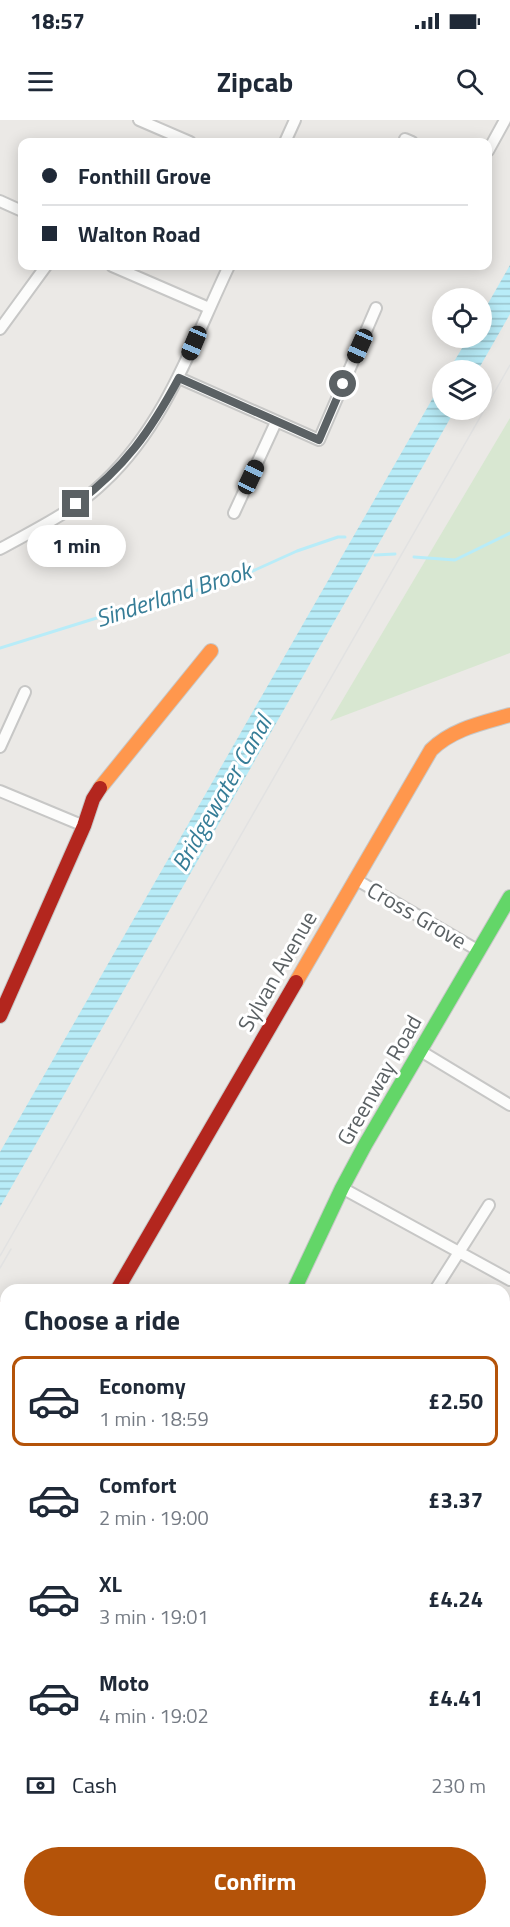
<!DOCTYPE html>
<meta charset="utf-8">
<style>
body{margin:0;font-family:"Titillium Web",sans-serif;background:#f6f6f7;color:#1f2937;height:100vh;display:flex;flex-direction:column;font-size:22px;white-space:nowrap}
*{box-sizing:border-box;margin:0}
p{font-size:20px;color:#747a83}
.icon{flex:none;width:33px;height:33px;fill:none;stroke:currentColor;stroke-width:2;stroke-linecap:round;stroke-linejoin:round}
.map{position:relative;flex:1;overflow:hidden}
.drawer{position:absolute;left:0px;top:1164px;width:510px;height:644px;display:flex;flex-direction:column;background:#fff;border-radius:18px 18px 0 0;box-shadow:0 3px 15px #0003}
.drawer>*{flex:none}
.hud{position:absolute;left:18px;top:18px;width:474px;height:132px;border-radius:12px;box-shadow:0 3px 15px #0003;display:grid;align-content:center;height:132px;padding:0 24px;background:#fff}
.fabs{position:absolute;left:432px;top:168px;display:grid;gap:12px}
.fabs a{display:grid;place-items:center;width:60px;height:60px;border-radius:50%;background:#fff;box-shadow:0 3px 15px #0003;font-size:30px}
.end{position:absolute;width:27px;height:27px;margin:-14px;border:8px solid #5b6164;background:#fff;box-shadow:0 0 0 3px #fff}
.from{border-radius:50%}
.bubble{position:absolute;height:42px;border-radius:21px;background:#fff;box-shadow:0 3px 15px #0003;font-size:20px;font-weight:700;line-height:42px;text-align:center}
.car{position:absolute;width:18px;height:36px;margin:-18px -9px;border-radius:8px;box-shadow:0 0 4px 2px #0007;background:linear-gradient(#222 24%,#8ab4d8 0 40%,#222 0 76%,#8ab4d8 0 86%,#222 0)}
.hud b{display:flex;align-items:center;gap:21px;height:57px;font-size:22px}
.hud b+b{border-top:2px solid #e0e1e3}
.hud i{width:15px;height:15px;background:#1f2937}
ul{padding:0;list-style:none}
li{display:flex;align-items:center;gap:18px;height:90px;margin:0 12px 9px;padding:0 12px;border:3px solid transparent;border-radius:12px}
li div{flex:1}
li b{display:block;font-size:22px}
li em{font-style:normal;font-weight:700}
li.selected{border-color:#b45309}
li>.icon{width:54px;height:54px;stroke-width:1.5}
h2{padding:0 24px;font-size:27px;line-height:72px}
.pay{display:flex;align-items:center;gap:15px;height:66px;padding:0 24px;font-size:22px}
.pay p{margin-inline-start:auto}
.action{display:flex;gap:12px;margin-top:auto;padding:12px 24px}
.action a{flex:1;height:69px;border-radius:36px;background:#b45309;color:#fff;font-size:24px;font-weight:700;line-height:69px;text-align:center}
.status{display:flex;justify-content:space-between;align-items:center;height:42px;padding:0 30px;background:#fff;direction:ltr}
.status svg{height:16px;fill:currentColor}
header{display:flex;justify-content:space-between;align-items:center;height:78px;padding:0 24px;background:#fff;font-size:27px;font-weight:700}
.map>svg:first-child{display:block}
.green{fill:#d8e7d1}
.forest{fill:url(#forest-firs)}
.water{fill:url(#water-rules)}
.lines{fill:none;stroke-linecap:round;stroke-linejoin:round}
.stream{stroke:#b8ecf8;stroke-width:3}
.street-casing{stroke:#c7c7c6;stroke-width:14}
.fast-casing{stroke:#c7c8c8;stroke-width:16}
.slow-casing{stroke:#c7c8c8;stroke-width:16}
.jam-casing{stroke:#c7c8c8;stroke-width:16}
.street{stroke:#fcfcfb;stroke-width:10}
.fast{stroke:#63d668;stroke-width:14}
.slow{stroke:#ff974d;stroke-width:14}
.jam{stroke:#b3261e;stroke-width:14}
.tram{stroke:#e2e2e2;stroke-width:1.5}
.rail-casing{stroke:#e2e2e2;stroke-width:5}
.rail{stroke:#fff;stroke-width:3;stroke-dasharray:9;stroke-linecap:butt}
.route{stroke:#5b6164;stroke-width:8}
.labels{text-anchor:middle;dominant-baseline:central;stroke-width:6;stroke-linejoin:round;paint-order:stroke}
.street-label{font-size:22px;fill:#5b6164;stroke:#fff}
.water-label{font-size:24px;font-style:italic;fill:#367d97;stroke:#fff}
</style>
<div class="status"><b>18:57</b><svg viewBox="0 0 49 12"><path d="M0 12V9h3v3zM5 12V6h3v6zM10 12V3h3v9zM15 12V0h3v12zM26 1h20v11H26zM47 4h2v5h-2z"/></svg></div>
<header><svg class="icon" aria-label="menu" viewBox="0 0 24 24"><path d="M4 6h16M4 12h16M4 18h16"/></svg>Zipcab<svg class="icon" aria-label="search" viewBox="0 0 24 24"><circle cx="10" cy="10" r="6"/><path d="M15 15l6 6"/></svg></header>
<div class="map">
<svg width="510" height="1807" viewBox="0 0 510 1807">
<defs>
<pattern id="forest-firs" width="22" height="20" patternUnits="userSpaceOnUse" patternTransform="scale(1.5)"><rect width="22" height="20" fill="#d8e7d1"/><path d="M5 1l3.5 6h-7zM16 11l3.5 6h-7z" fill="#b2bfad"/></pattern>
<pattern id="water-rules" width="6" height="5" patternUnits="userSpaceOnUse" patternTransform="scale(1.5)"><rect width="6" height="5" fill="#b8ecf8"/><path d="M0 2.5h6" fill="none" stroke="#99c3cc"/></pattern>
</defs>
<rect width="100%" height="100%" fill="#ebe9e6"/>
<path class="green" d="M510 298V533L330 601Z"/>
<path class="forest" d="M0 1702H6V1755L0 1761Z
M49 1802H329L337 1807H93Z"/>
<path class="water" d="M510 145V194L478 250H449L468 218H482V194Z
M442 262V290H455L0 1087V1032Z"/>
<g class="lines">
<path class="stream" d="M375 435 395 434
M414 437 455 440 510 413
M0 528 116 492 216 465 255 450 297 431 338 417H345"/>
<defs>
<path id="street" d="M139 0 190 22
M405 19 412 22
M285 22 295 0
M488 31 505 0
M0 81 22 91
M112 146 209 188
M0 209 46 146
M179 258 319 320 376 188
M234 393 276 302
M0 429C36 409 74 391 104 362 167 303 193 221 229 146
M0 627 25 572
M0 671 84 706
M355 759 479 831
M419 930 510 985
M342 1068 510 1160
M435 1170 489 1085
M0 1517 6 1505
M504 1517 510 1505
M0 1610 6 1613
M504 1782 510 1785"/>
<path id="fast" d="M294 1170 342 1068 365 1025 510 777"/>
<path id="slow" d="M100 668 211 531
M296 862 431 630C452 609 482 603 510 595
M504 1385 510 1388"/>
<path id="jam" d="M0 896 84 706 93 679 100 668
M117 1170 296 862
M0 1188 6 1190"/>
</defs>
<use href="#street" class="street-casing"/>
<use href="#fast" class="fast-casing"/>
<use href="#slow" class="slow-casing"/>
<use href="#jam" class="jam-casing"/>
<use href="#street" class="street"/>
<use href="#fast" class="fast"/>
<use href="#slow" class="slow"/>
<use href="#jam" class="jam"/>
<path class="tram" d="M0 1136 510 245
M0 1148 11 1129"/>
<defs>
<path id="rail" d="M0 1695H6
M32 1802 68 1807
M351 1802 359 1807"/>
</defs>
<use href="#rail" class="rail-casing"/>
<use href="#rail" class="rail"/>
</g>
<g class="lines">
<path class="route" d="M76 384C125 347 150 312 179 258L319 320 343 264"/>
</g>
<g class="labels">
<g class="street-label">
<text transform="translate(417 795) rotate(30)">Cross Grove</text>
<text transform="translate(277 851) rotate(-60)">Sylvan Avenue</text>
<text transform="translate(379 960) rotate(-60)">Greenway Road</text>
</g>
<g class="water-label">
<text transform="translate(173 474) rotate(-18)">Sinderland Brook</text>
<text transform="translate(221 673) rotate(-60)">Bridgewater Canal</text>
</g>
</g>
</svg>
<div class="fabs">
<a><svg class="icon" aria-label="locate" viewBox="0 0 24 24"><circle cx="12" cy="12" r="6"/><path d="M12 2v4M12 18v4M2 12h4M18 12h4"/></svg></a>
<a><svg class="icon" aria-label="layers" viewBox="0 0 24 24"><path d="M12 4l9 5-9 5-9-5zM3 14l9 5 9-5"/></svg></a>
</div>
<i class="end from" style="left:343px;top:264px"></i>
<i class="end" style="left:76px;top:384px"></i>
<div class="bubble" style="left:27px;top:405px;width:99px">1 min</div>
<i class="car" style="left:194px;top:223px;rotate:203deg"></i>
<i class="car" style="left:360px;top:226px;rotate:204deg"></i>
<i class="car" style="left:251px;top:357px;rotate:25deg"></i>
<div class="hud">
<b><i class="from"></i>Fonthill Grove</b>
<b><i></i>Walton Road</b>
</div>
<section class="drawer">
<h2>Choose a ride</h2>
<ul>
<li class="selected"><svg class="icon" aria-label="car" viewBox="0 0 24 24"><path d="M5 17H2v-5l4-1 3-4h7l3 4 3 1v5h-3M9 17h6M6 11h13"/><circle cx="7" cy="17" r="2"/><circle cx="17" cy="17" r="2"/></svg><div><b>Economy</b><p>1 min · 18:59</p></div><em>£2.50</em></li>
<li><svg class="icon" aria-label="car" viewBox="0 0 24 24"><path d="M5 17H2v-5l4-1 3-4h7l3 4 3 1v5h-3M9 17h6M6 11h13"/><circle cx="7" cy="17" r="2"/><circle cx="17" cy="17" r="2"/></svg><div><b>Comfort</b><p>2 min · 19:00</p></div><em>£3.37</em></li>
<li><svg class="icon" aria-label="car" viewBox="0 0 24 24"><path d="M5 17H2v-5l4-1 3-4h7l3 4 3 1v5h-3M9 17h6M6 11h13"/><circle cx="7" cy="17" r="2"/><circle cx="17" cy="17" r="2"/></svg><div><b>XL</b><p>3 min · 19:01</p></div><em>£4.24</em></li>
<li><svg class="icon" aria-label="car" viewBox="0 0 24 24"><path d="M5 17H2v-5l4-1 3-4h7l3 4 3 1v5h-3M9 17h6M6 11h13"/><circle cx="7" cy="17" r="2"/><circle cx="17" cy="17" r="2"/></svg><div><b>Moto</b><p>4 min · 19:02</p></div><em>£4.41</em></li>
</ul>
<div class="pay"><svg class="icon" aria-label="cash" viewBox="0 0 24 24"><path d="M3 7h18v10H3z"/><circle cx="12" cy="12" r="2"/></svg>Cash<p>230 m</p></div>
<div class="action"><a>Confirm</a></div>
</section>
</div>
